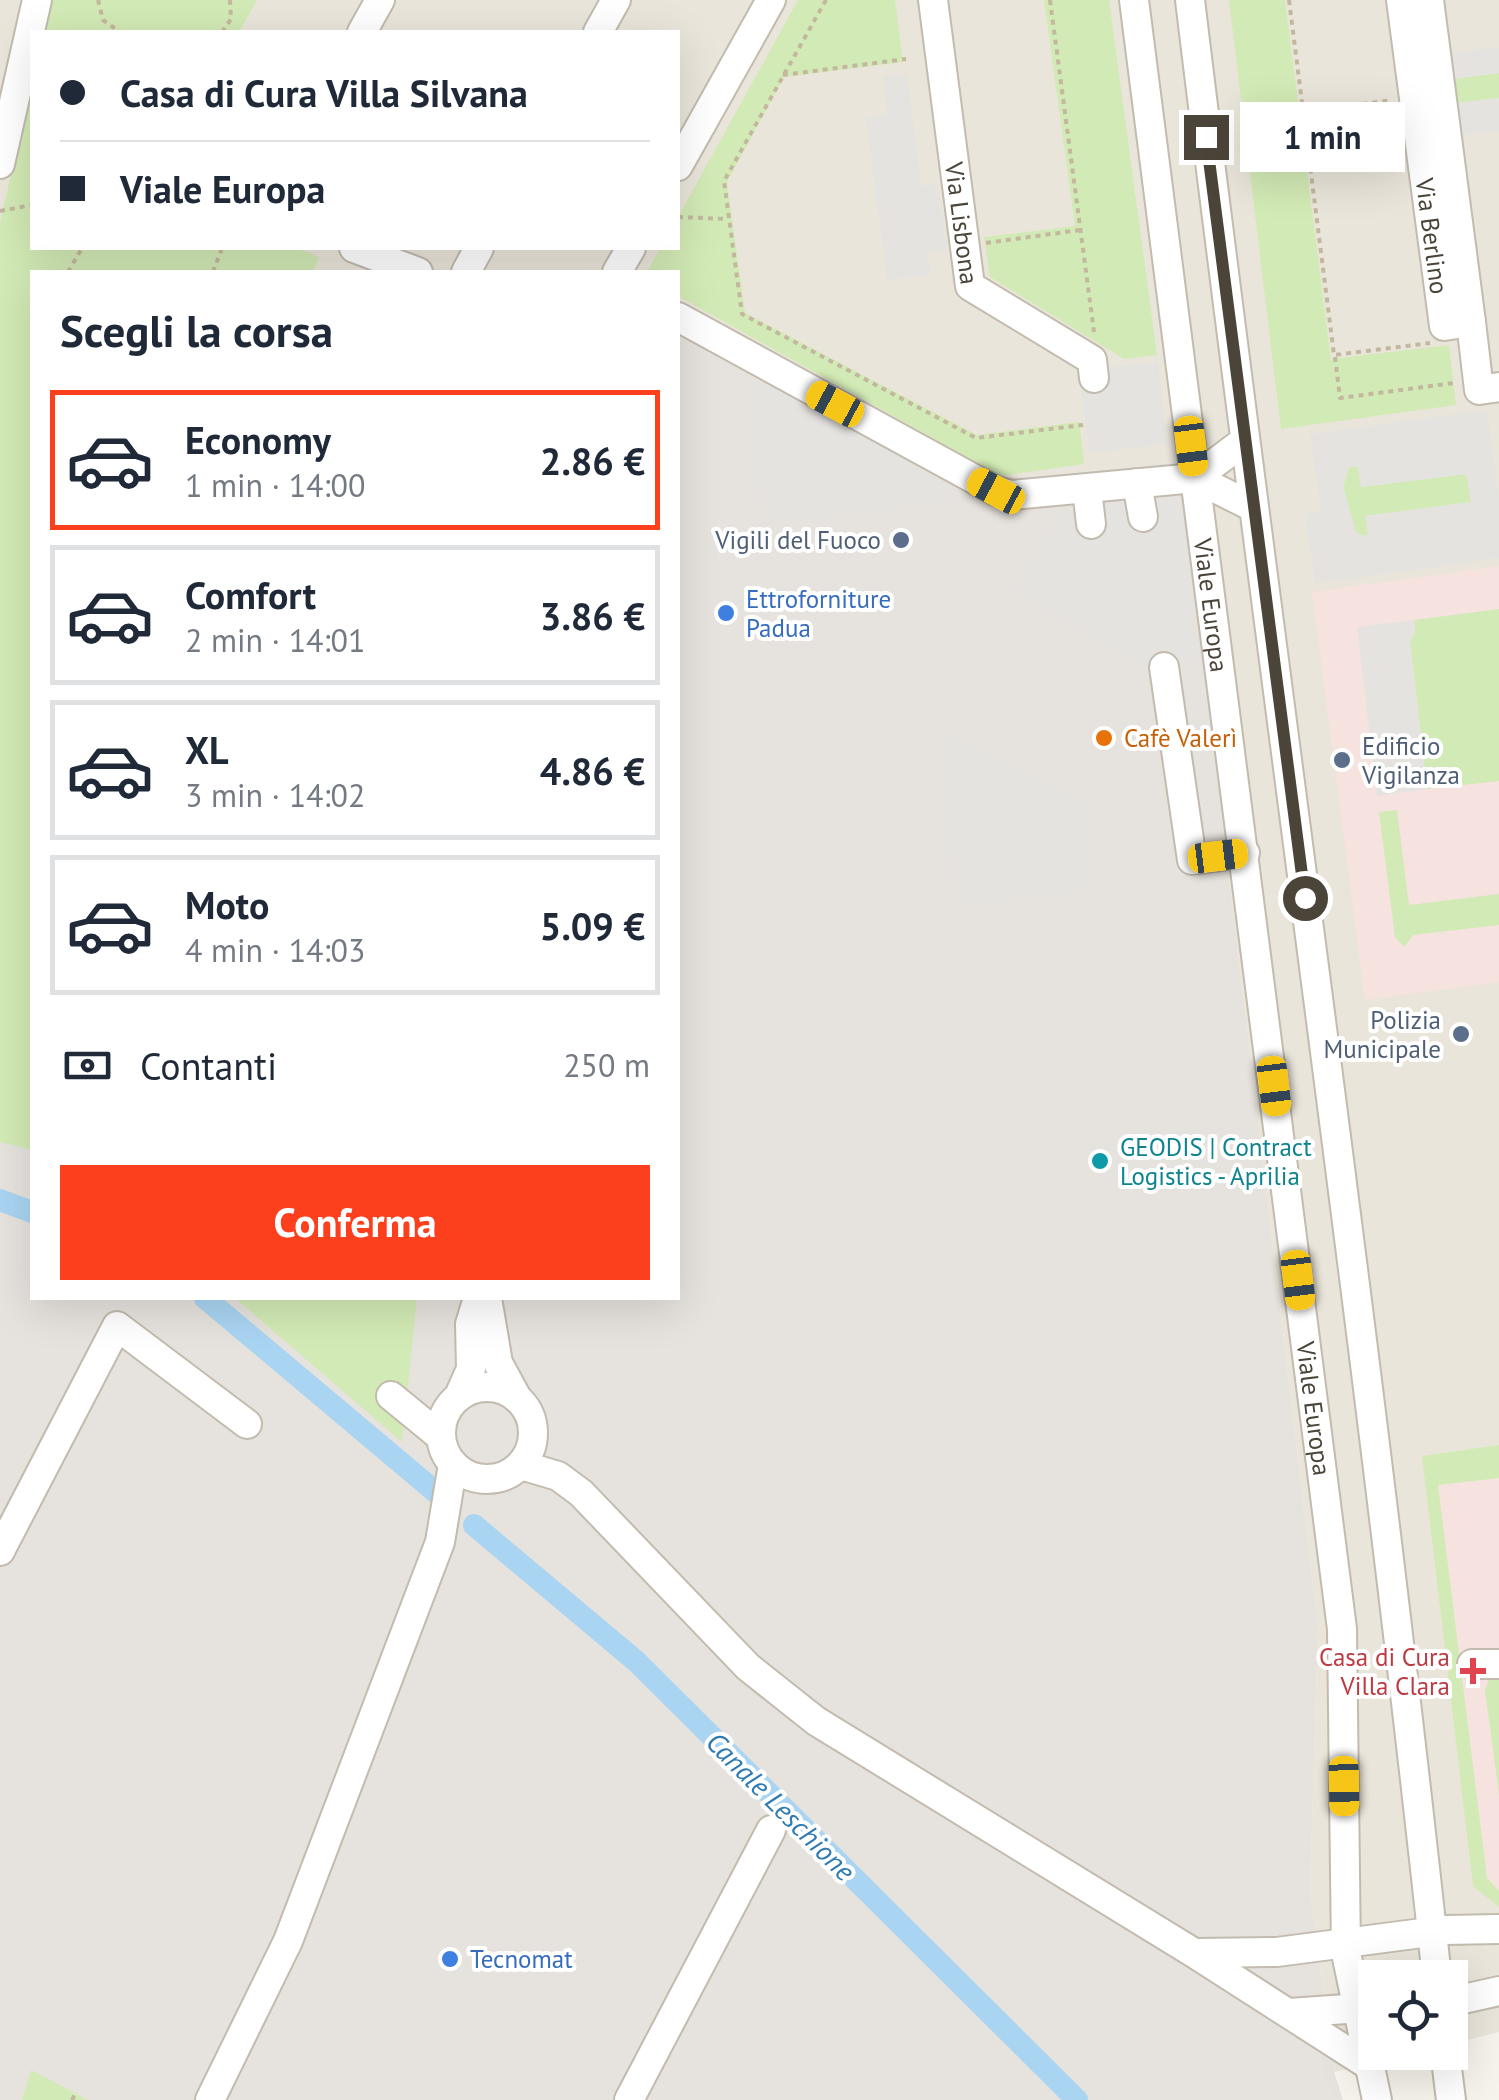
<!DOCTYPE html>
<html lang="it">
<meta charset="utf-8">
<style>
body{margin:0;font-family:"PT Sans",sans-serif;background:#f2f2f3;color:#1f2937;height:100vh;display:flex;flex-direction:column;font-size:38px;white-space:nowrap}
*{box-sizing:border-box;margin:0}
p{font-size:32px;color:#747a83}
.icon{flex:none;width:55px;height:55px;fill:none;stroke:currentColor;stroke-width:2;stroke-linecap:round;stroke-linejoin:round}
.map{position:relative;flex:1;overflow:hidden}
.panel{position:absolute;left:30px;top:270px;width:650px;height:1030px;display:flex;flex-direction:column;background:#fff;border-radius:0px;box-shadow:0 10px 40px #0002}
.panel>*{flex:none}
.guide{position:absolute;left:30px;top:30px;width:650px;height:220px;border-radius:0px;box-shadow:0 10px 40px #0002;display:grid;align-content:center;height:220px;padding:0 30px;background:#fff}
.controls{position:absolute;left:1358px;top:1960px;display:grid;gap:20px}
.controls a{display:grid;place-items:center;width:110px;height:110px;border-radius:0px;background:#fff;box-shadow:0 10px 40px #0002;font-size:50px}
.end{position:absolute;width:45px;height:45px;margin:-22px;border:12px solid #4b4439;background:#fff;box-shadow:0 0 0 5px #fff}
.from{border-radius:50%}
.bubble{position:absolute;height:70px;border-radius:0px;background:#fff;box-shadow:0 10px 40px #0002;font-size:32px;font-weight:600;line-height:70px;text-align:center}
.car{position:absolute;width:30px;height:60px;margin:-30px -15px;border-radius:12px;box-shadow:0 0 8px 2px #0007;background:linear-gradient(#f5c518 24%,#345 0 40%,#f5c518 0 76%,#345 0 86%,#f5c518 0)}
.guide b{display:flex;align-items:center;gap:35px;height:95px;font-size:38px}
.guide b+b{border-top:2px solid #e0e1e3}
.guide i{width:25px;height:25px;background:#1f2937}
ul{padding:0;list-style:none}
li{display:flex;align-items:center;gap:30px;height:140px;margin:0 20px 15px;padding:0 10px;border:5px solid #e0e1e3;border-radius:0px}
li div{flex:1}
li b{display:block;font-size:38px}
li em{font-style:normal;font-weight:600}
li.current{border-color:#fc3f1d}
li>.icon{width:90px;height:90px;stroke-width:1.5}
h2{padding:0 30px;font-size:45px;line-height:120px}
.pay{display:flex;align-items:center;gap:25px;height:110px;padding:0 30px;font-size:38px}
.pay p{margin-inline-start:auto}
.button{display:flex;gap:20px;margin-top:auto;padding:20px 30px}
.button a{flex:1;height:115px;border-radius:0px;background:#fc3f1d;color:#fff;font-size:40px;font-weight:600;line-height:115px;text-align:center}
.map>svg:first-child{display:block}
.residential{fill:#eae5da;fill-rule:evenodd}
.industrial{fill:#e6e2dd}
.medical{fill:#f6e3e0}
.green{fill:#d2eab5}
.parking{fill:#e5e3e0;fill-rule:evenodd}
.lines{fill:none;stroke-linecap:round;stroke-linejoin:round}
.canal{stroke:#a9d4f2;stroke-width:22}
.minor-casing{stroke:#c2bbae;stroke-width:32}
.path{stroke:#c4b79f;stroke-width:4;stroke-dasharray:5 5;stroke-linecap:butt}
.minor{stroke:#fff;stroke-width:28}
.route{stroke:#4b4439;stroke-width:12}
.service-dot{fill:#5c6f8a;stroke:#fff;stroke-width:4}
.shop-dot{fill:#3f7fe0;stroke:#fff;stroke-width:4}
.food-dot{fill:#e8710a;stroke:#fff;stroke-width:4}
.culture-dot{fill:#0f9aa8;stroke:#fff;stroke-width:4}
.health-dot{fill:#e0444e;stroke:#fff;stroke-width:4}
.labels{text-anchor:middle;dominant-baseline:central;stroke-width:8;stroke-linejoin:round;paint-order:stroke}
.street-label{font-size:25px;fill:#4b4439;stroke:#fff}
.service-label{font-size:25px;fill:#4e5e75;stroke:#fff;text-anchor:end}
.shop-label{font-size:25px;fill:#366cbe;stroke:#fff;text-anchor:start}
.food-label{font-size:25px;fill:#c56008;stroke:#fff;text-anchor:start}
.culture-label{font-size:25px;fill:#0d838f;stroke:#fff;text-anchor:start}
.health-label{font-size:25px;fill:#be3a42;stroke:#fff;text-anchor:end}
.water-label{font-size:28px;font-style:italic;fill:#2e7ab2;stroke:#fff}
</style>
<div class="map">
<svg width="1499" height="2100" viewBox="0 0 1499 2100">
<rect width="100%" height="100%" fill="#f6f3ec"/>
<path class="residential" d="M0 0H1499V2032L1450 2044V1978H1375V2052L1415 2053 1334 2072 1310 1892 1318 1628 1180 462 1006 480 678 306V272H32L0 663ZM32 32H678V248H32Z"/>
<path class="industrial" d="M678 306 1006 480 1180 462 1318 1628 1310 1892 1334 2072 1343 2100H0V663L32 660V1298H678Z"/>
<path class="medical" d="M1499 566V982L1365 1000 1312 592Z
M1499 1445V1907L1473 1886 1422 1456Z"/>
<path class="green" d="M51 0H257L239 32H43Z
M798 0H895L903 62 784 77 727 182 745 313 977 435 1079 422 1084 464 1001 476 678 296V272H647L660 248H678V217Z
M1044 0H1109L1157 355 1124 359 990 277 984 237 1075 226Z
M1229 0H1285L1331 359 1449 345 1456 405 1281 429Z
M1499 73V98L1456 103 1453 79Z
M32 81V248H297L319 257 314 270 320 272H32V1150L0 1142V223Z
M1358 466 1361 487 1467 474 1471 502 1366 516 1368 535 1363 536 1356 533 1343 487 1349 467Z
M1499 609V781L1427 789 1410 640 1415 632 1414 620Z
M1397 810 1409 905 1499 894V925L1413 935 1404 947 1395 937 1379 812Z
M235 1298H417L402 1442Z
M1499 1445V1478L1438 1485 1487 1878 1499 1891V1907L1473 1886 1422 1456Z
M1499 1671V1795L1485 1690 1490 1677Z
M31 2070 88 2100H22Z"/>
<path class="parking" d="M1499 47V73L1453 79 1450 53Z
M907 74 921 186 938 184 947 250 928 252 931 275 887 280 866 118 887 115 883 77Z
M1499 98V131L1460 135 1456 103Z
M1158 362 1167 444 1089 453 1079 371Z
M748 374 949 480 951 499 767 522Z
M1487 410 1499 498V558L1315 584 1305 514 1321 511 1310 434ZM1349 467H1358L1361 487 1466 474 1471 502 1365 516 1368 535 1363 536 1356 532 1343 487Z
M1177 498 1197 658 1146 663 1017 592 1063 512Z
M1414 620 1415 632 1410 641 1427 789 1377 796 1357 627Z
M944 731 1079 800 1091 888 958 904Z"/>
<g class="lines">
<path class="canal" d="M0 1200 32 1212
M205 1298 438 1494
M474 1525 637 1662 1077 2100"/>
<defs>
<g id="minor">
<path id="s1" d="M933 0 970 286 1092 360 1094 378"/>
<path id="s2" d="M1134 0 1342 1629 1346 1953 1377 2100"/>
<path d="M1190 0C1270 660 1366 1317 1437 1978"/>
<path id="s3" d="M1401 0 1444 326 1471 322 1429 0"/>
<path d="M362 32 380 0"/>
<path d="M598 32 616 0"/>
<path d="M0 164 37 0"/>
<path d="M678 166 771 0"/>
<path d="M354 248 418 272"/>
<path d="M466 272 479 248"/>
<path d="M617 272 631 248"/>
<path d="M678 317 996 491 1012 495 1195 478"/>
<path d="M1471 322 1479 390 1499 387"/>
<path d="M1195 478 1251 506"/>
<path d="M1195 478 1243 442"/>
<path d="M1137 483 1143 517"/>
<path d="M1087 489 1091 524"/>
<path d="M1164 667 1192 860 1245 853"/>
<path d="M487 1298 498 1363 517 1398"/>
<circle cx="487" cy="1433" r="46"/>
<path d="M391 1396 441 1437"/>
<path d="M459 1396 471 1369 470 1324 478 1298"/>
<path d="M521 1465 558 1476 581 1493 748 1667 816 1721 1194 1953 1367 2064"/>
<path d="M0 1551 117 1326 247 1424"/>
<path d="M1472 1664H1499"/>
<path d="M1197 1953 1277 1952 1445 1930 1499 1929"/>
<path d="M1450 2002 1499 1991"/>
<path d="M1289 2013 1375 2007"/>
<path d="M1445 2052 1451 2100"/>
<path d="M210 2100 288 1941 440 1542 453 1464"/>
<path d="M629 2100 771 1830"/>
</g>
</defs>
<use href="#minor" class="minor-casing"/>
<path class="path" d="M98 0 103 20 120 32
M826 0 724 181 742 314 976 438 1083 425
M1050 0 1094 332
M1289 0 1334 355 1430 343
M222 32 231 19 230 0
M783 75 906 59
M1303 112 1392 100
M0 211 32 205
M678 217 727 219
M986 243 1080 230
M68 272 82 248
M213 272 222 248
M1335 357 1340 398 1454 383
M72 2100 75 2094"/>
<use href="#minor" class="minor"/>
</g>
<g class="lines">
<path class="route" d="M1206 137 1305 898"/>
</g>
<g class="service-dot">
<circle cx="901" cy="540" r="10"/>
<circle cx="1342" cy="760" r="10"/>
<circle cx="1461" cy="1034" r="10"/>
</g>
<g class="shop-dot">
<circle cx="726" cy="613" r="10"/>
<circle cx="450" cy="1959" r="10"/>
</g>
<circle class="food-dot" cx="1104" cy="738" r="10"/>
<circle class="culture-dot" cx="1100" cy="1161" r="10"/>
<path class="health-dot" d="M1468 1656h10v10h10v10h-10v10h-10v-10h-10v-10h10z"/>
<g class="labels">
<g class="street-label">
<text stroke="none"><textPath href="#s1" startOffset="225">Via Lisbona</textPath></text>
<text stroke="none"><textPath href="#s3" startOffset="238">Via Berlino</textPath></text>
<text stroke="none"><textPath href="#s2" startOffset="610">Viale Europa</textPath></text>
<text stroke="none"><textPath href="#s2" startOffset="1420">Viale Europa</textPath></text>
</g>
<g class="service-label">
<text x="881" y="540">Vigili del Fuoco</text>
<text x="1362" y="746" text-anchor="start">Edificio<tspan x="1362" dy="29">Vigilanza</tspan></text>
<text x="1441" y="1020">Polizia<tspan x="1441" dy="29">Municipale</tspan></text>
</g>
<g class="shop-label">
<text x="746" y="599">Ettroforniture<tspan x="746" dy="29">Padua</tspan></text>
<text x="470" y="1959">Tecnomat</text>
</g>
<g class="food-label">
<text x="1124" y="738">Cafè Valerì</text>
</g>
<g class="culture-label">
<text x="1120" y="1147">GEODIS | Contract<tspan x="1120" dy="29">Logistics - Aprilia</tspan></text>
</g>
<g class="health-label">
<text x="1450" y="1657">Casa di Cura<tspan x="1450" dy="29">Villa Clara</tspan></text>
</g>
<g class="water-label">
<text transform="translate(781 1806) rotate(45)">Canale Leschione</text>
</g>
</g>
</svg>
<div class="controls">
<a><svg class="icon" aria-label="locate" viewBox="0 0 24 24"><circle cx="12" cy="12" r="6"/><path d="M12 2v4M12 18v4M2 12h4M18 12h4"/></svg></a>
</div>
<i class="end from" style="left:1305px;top:898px"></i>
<i class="end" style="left:1206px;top:137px"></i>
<div class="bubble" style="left:1240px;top:102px;width:165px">1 min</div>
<i class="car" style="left:835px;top:404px;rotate:298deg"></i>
<i class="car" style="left:1191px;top:446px;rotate:173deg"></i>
<i class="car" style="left:996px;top:491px;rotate:298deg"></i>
<i class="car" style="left:1218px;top:856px;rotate:83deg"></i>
<i class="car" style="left:1274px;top:1086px;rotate:173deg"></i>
<i class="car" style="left:1298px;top:1280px;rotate:173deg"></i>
<i class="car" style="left:1344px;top:1786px;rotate:179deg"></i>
<div class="guide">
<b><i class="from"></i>Casa di Cura Villa Silvana</b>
<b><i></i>Viale Europa</b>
</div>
<section class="panel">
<h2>Scegli la corsa</h2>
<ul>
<li class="current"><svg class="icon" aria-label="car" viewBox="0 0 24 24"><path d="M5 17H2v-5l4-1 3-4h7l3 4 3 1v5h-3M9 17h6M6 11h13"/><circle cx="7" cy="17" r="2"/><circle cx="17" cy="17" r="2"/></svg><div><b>Economy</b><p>1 min · 14:00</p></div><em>2.86 €</em></li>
<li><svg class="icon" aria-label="car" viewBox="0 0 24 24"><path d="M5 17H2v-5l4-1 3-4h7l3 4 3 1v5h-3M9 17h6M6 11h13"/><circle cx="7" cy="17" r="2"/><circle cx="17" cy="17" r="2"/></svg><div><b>Comfort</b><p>2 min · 14:01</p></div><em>3.86 €</em></li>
<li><svg class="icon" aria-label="car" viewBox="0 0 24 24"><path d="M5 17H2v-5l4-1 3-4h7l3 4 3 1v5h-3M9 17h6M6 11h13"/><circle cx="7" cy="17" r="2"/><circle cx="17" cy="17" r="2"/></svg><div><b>XL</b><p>3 min · 14:02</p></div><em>4.86 €</em></li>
<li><svg class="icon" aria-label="car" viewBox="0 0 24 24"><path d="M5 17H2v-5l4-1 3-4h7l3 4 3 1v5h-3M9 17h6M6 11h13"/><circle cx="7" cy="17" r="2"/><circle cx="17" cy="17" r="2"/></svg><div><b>Moto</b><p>4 min · 14:03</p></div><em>5.09 €</em></li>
</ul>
<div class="pay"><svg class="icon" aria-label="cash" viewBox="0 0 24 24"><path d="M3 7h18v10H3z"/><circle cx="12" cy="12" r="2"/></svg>Contanti<p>250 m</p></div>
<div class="button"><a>Conferma</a></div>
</section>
</div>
